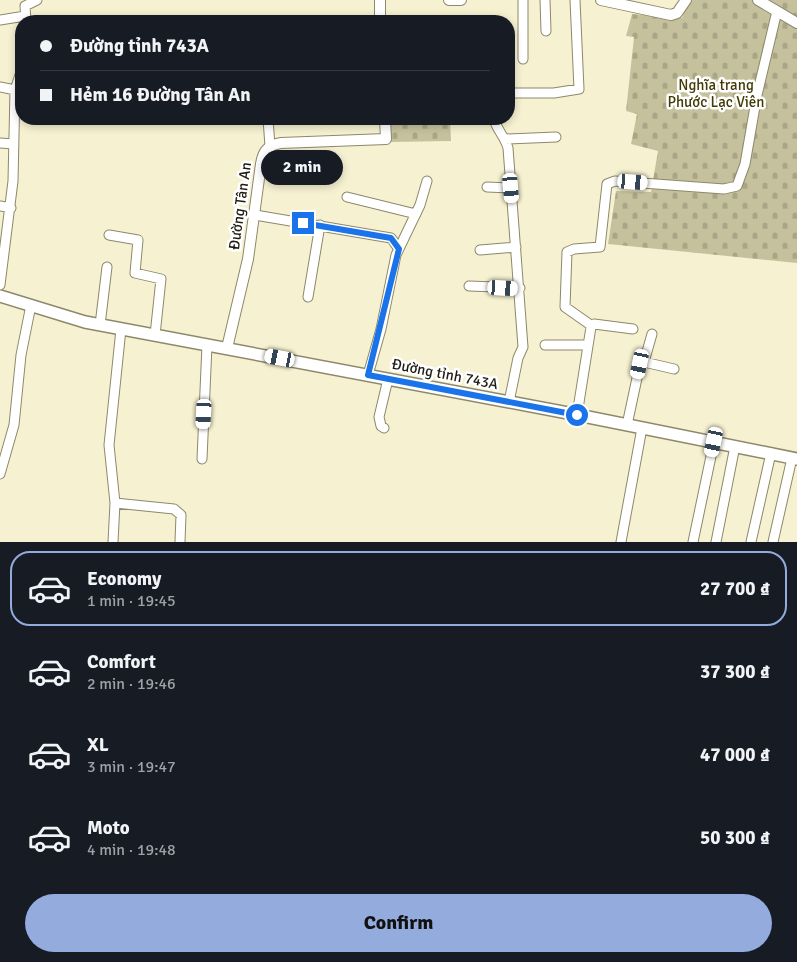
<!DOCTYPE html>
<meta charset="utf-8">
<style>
body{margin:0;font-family:Signika,sans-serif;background:#242831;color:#f1f3f6;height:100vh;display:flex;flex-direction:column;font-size:19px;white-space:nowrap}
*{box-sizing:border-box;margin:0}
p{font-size:16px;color:#9ea1a6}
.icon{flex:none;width:28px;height:28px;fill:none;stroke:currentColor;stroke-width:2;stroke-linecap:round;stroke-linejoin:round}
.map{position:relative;height:542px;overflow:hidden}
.details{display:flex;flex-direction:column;background:#171b24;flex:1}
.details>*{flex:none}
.top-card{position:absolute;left:15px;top:15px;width:500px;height:110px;border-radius:20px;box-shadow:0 2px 8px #0003;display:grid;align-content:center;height:110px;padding:0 25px;background:#171b24}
.end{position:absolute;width:22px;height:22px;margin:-11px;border:6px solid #1a73e8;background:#fff;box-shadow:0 0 0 2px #fff}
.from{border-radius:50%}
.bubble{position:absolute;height:35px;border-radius:18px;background:#171b24;box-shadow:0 2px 8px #0003;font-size:16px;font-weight:700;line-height:35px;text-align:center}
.car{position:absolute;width:15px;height:30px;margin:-15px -8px;border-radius:6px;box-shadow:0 0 4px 1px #0007;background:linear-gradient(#fff 24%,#345 0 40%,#fff 0 76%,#345 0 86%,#fff 0)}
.top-card b{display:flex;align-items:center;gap:18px;height:48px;font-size:19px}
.top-card b+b{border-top:1px solid #363941}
.top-card i{width:12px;height:12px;background:#f1f3f6}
ul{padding:9px 0 0;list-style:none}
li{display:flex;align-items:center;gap:15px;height:75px;margin:0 10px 8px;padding:0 15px;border:2px solid transparent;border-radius:20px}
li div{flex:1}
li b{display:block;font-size:19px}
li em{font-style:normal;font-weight:700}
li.current{border-color:#93abdd}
li>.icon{width:45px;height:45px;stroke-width:1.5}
.action{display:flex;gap:10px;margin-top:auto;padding:10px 25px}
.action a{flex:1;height:58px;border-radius:30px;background:#93abdd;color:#111;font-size:20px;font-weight:700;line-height:58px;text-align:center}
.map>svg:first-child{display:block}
.cemetery{fill:url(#cemetery-stones)}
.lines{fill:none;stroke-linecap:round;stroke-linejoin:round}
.minor-casing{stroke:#8d886b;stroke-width:11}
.tertiary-casing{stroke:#8d886b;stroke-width:12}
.secondary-casing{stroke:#8d886b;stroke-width:14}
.minor{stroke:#fff;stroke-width:9}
.tertiary{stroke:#fff;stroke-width:10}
.secondary{stroke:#fff;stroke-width:11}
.route{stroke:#1a73e8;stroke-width:6}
.labels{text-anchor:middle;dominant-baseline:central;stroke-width:5;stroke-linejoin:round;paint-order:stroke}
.park-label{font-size:15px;fill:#423a05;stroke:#fff}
.street-label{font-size:15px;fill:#1d1b10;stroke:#fff}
</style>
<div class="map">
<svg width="797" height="542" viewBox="0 0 797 542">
<defs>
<pattern id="cemetery-stones" width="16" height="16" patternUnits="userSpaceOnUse" patternTransform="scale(1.25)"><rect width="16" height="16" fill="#c6c19d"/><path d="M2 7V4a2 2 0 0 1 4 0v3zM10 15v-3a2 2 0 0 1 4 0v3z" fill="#aaa586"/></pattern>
</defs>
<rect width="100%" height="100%" fill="#f6f1d1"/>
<path class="cemetery" d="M689 0H797V263L608 244 616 191 651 192 658 151 631 144 637 114 626 111 634 37 626 36 632 14 682 18Z
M390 119H450L451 141 390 142Z"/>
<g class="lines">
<defs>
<path id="minor" d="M523 0V59
M545 0 546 31
M0 20 25 16
M26 21 25 6 37 0
M0 87 15 90 13 181 0 285
M15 90 21 72
M509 93H554L579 89 575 0
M126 119H156
M268 119 270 146
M494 119C497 130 505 137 508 148L523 347 518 358 509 402
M505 139 556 137
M0 143 14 144
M487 187 511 188
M347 197 416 214
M0 206 11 208
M255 215 391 238 399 249
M109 235 138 240 135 273 161 279 155 335
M480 250 516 247
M469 286 520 288
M308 297 320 225
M100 325 107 267
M592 326 565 307 567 252 574 249 600 247 607 184 615 181 724 189 737 186 745 164 757 95 777 11
M545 345H587
M644 362 652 334
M368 375 381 329 396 255 420 205 427 181
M577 415 591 327 594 324 633 329
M627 425 640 364 644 362 674 369
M384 428 381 426 379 417 388 379
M202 459 207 345
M0 474 14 425 21 355 31 305
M115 503 174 509 181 515 180 542
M113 542 115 503 109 445 121 329
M621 542 642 428
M693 542 714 442
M716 542 735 446
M751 542 771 453
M773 542 792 458"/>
<path id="tertiary" d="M380 0V21
M449 0H461
M601 0 671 15 677 13 686 0
M758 0 797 23
M227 348 248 259 261 164C263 151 268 145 281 143L386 139 385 119"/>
<path id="secondary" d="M0 296 85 322 568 413 797 459"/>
</defs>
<use href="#minor" class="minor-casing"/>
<use href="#tertiary" class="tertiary-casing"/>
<use href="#secondary" class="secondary-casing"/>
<use href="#minor" class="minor"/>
<use href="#tertiary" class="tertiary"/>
<use href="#secondary" class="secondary"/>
</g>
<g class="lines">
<path class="route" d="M303 223 391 238 399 249 368 375 577 415"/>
</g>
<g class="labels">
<g class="park-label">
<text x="716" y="85">Nghĩa trang<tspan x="716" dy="17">Phước Lạc Viên</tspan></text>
</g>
<g class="street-label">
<text transform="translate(240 206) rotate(-82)">Đường Tân An</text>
<text transform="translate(445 374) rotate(11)">Đường tỉnh 743A</text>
</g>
</g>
</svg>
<i class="end from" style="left:577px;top:415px"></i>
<i class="end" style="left:303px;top:223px"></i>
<div class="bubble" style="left:261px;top:150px;width:82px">2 min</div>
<i class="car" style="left:633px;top:182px;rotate:94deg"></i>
<i class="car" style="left:511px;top:188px;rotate:175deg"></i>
<i class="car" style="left:503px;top:288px;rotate:93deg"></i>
<i class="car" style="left:280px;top:358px;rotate:281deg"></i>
<i class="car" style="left:640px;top:364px;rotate:192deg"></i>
<i class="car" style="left:204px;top:414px;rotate:183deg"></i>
<i class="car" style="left:714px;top:442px;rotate:192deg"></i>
<div class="top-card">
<b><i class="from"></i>Đường tỉnh 743A</b>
<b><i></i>Hẻm 16 Đường Tân An</b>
</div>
</div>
<section class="details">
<ul>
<li class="current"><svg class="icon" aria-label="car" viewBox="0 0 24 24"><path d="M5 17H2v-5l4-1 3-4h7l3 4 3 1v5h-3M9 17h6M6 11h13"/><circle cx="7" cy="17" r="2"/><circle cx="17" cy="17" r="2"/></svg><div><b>Economy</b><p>1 min · 19:45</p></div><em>27 700 ₫</em></li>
<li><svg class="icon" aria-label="car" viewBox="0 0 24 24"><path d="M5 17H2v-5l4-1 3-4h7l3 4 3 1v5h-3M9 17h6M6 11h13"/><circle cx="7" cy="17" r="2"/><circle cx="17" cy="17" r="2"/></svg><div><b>Comfort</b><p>2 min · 19:46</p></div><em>37 300 ₫</em></li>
<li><svg class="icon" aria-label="car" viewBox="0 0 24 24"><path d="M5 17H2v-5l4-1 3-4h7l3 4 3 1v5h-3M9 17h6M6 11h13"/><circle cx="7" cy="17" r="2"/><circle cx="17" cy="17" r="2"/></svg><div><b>XL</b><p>3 min · 19:47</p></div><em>47 000 ₫</em></li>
<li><svg class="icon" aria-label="car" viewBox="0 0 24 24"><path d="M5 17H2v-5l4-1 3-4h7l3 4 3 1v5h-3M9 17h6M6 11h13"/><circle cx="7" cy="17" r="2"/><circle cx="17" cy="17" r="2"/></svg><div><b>Moto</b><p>4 min · 19:48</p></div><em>50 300 ₫</em></li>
</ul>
<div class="action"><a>Confirm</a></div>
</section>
